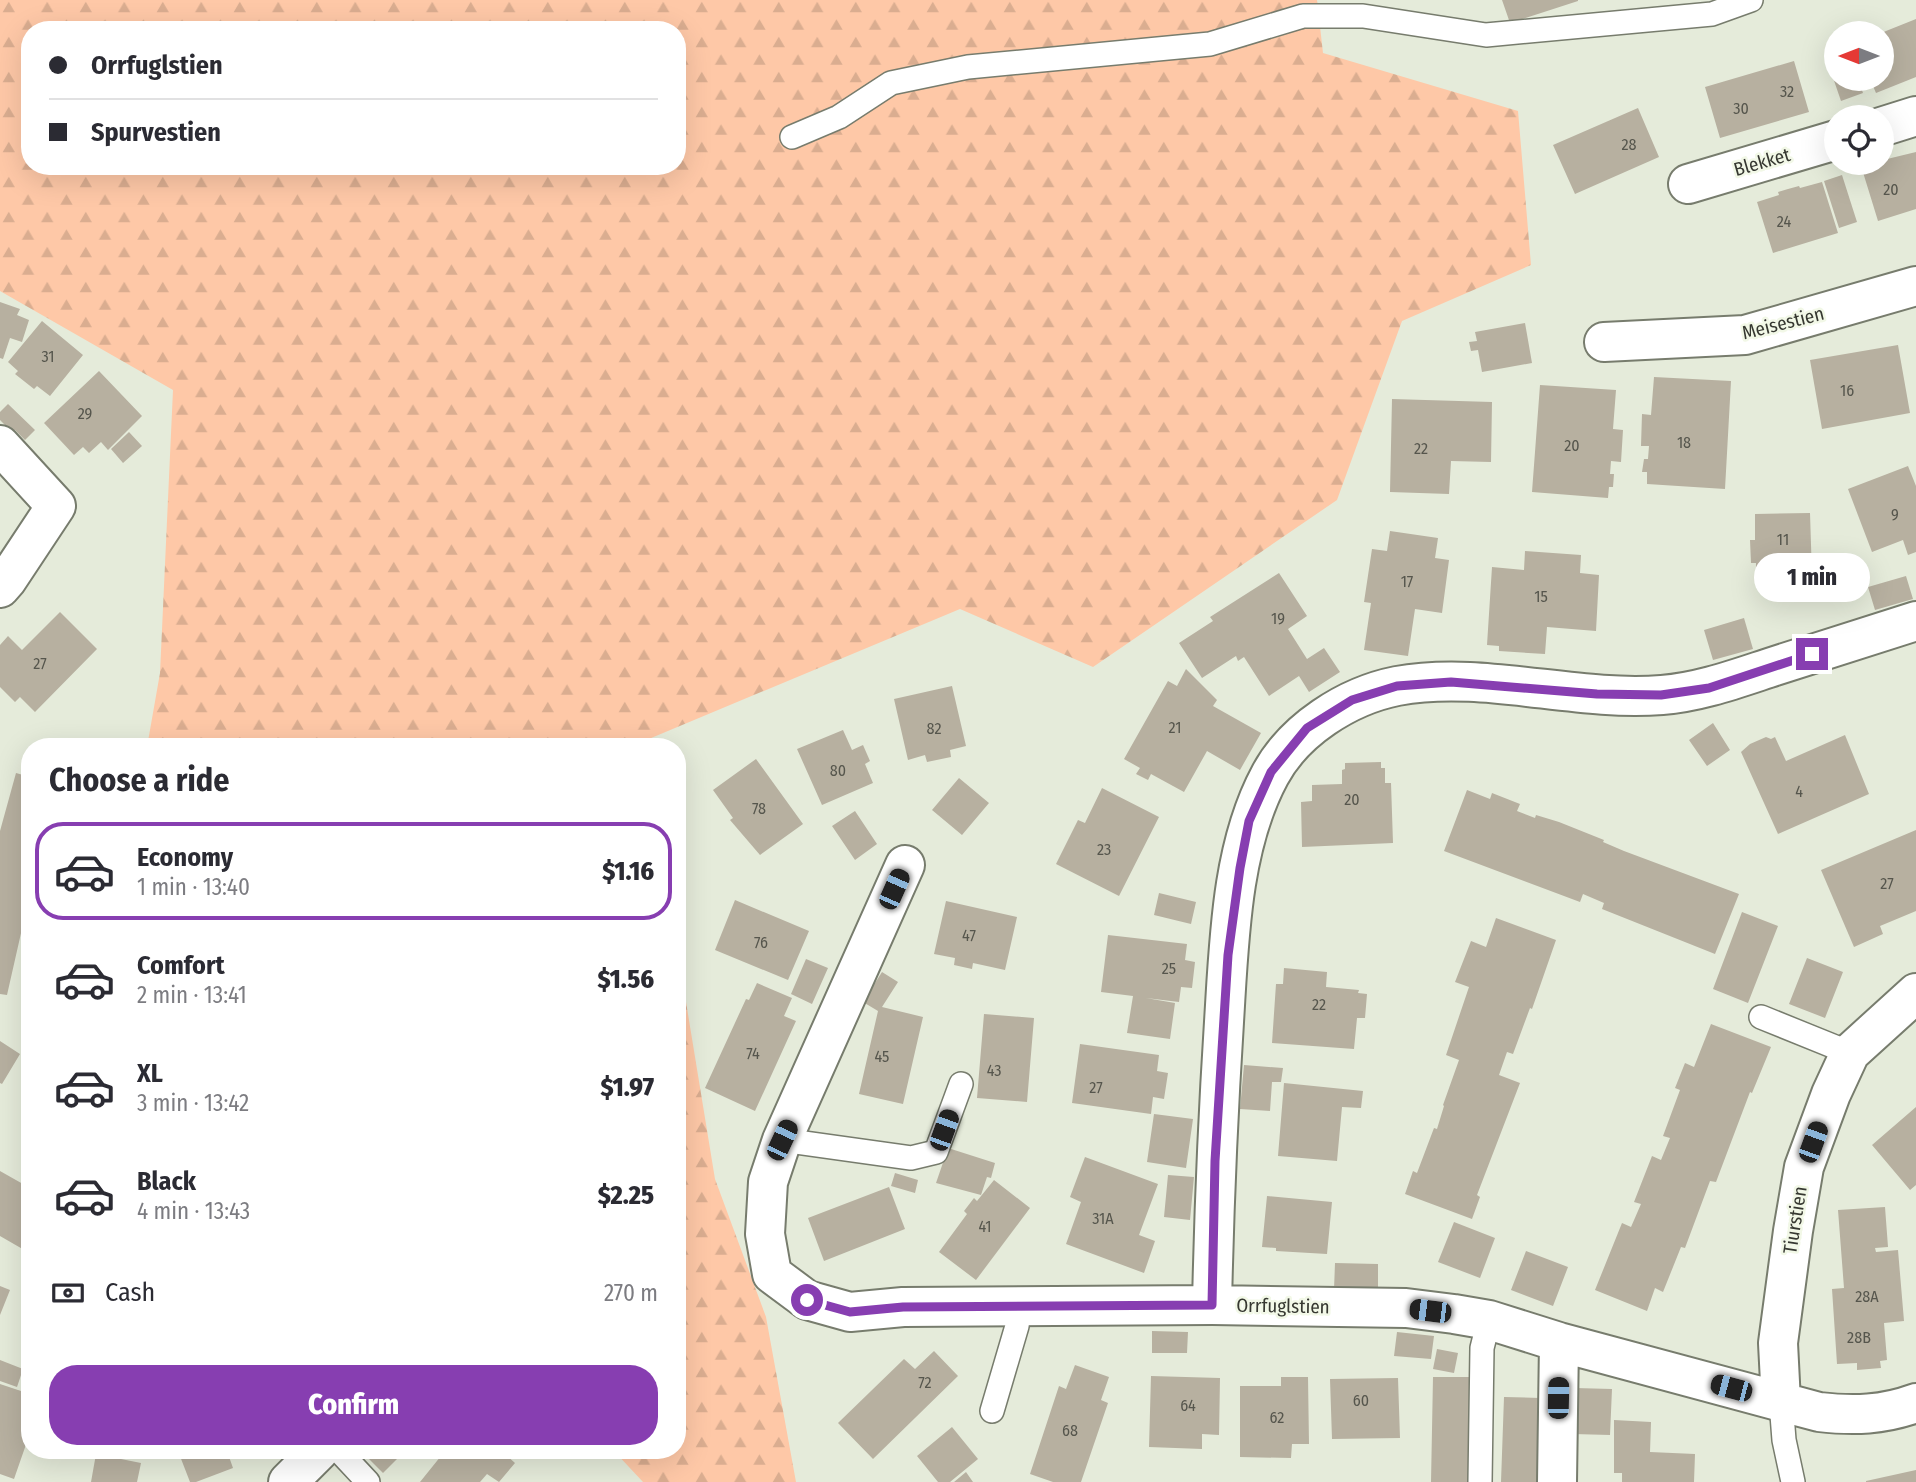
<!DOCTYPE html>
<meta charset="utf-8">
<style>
body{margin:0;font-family:"Fira Sans Condensed",sans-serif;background:#f7f7f7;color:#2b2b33;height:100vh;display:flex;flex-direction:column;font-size:26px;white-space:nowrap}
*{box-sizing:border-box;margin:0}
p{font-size:23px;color:#7c7c81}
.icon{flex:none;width:38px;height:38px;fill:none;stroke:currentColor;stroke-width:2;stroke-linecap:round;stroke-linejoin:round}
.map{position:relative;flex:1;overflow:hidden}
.panel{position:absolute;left:21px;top:738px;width:665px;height:721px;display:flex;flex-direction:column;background:#fff;border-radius:28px;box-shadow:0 7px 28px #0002}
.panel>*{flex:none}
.guide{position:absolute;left:21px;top:21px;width:665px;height:154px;border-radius:28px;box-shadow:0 7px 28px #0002;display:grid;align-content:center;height:154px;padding:0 28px;background:#fff}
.needle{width:46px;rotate:270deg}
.controls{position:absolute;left:1824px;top:21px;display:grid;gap:14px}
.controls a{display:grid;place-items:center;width:70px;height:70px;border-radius:50%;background:#fff;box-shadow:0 7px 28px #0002;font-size:35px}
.end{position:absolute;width:32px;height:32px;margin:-16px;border:9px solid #873eb1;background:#fff;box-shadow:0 0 0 4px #fff}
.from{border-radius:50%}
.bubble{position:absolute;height:49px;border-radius:24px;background:#fff;box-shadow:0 7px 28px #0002;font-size:23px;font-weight:800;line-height:49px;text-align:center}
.car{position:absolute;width:21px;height:42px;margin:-21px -10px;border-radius:9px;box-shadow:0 0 5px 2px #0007;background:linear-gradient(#222 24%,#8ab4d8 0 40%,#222 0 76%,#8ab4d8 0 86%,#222 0)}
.guide b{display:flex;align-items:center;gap:24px;height:66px;font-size:26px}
.guide b+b{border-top:2px solid #e1e1e2}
.guide i{width:18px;height:18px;background:#2b2b33}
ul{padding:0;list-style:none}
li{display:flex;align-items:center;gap:21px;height:98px;margin:0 14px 10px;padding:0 14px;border:4px solid transparent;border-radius:28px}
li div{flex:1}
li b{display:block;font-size:26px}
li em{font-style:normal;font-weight:800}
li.selected{border-color:#873eb1}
li>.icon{width:63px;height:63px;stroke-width:1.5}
h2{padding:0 28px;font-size:32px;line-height:84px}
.pay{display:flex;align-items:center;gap:18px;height:77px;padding:0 28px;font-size:26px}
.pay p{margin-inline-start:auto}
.action{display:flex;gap:14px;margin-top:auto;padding:14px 28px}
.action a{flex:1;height:80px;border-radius:28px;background:#873eb1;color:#fff;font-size:28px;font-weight:800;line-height:80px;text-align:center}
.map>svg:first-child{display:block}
.forest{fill:url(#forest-firs);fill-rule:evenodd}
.building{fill:#b7b0a0}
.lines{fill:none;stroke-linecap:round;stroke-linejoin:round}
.service-casing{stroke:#777c6d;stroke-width:26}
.minor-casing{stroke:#777c6d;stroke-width:42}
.service{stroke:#fff;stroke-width:23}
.minor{stroke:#fff;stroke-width:38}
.route{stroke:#873eb1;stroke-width:9}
.labels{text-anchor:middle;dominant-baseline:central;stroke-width:5;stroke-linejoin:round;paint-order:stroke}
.number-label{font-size:16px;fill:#56564d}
.street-label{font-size:19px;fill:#363831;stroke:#f2f8e7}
</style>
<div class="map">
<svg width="1916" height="1482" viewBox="0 0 1916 1482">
<defs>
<pattern id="forest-firs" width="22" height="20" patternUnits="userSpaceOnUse" patternTransform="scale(1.75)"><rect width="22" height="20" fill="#fec8a7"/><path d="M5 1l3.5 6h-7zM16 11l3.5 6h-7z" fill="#daad90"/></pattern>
</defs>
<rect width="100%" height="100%" fill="#e5ebda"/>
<path class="forest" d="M0 0H1317L1323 53 1518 111 1531 265 1402 321 1337 500 1093 667 960 609 644 741 645 747H147L160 673 173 390 0 291ZM30 30H677V166H30Z
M677 947 715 1179 766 1317 796 1482H643L614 1451H677Z"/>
<path class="building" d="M1502 0H1578V1L1510 23Z
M1916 19V77L1876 93 1870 79H1881V33Z
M1794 61 1809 112 1720 138 1705 87Z
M1836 64V79H1858L1863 93 1841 101 1829 66Z
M1638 108 1659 157 1575 194 1553 145Z
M1916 152V209L1878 221 1862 169 1884 162 1883 160Z
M1842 175 1857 222 1839 228 1824 181Z
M1822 182 1838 233 1773 253 1757 202 1779 195 1778 192 1788 189 1799 186 1800 188Z
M0 302 20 309 17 315 29 320 22 342 10 338 3 359 0 358Z
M42 321 83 355 50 396 37 386 34 389 15 374 18 371 8 362Z
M1525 323 1532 363 1482 372 1478 350 1471 351 1469 342 1477 341 1475 332Z
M1898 345 1910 413 1822 429 1810 360Z
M99 371 142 416 108 450 101 442 89 453 83 447 74 455 44 423Z
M1654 377 1731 381 1725 489 1647 484V472H1642L1644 459H1648L1649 446H1641L1642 414 1651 415Z
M1540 385 1616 390 1613 429 1623 430 1621 462 1611 461 1610 474H1614L1613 487H1609L1608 498 1532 492Z
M1392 399 1492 402 1491 462 1451 461 1449 494 1390 492Z
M8 404 35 430 25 440 15 430 12 432 0 420V412Z
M129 432 142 446 123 463 111 449Z
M1908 466 1916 486V552L1908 555 1903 540 1872 552 1848 489Z
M1810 513 1812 576 1756 577V563H1751L1750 540H1755V514Z
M1390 531 1438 538 1435 558 1449 560 1442 613 1415 609 1408 656 1364 650 1371 603 1364 602 1372 549 1387 551Z
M1525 551 1581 555 1580 573 1599 575 1596 631 1547 627 1545 654 1499 651V646L1487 645 1492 567 1524 570Z
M1279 573 1307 616 1288 629 1307 659 1324 648 1340 672 1309 692 1299 676 1269 696 1244 657 1238 661 1236 656 1202 678 1179 643 1213 621 1210 617Z
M1906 576 1913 599 1875 610 1868 587Z
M60 612 97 649 35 712 20 697 15 702 0 687V645L8 636 22 650Z
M1744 618 1753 649 1713 660 1704 630Z
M1186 669 1217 700 1213 706 1261 733 1240 770 1207 751 1184 792 1151 774 1148 780 1136 774 1140 768 1124 759 1168 681 1177 686Z
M952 686 966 746 950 750 951 757 927 762 925 755 908 760 894 699Z
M1713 723 1730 750 1707 766 1689 740Z
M843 730 852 750 863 745 870 761 865 764 873 783 822 805 797 749Z
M1845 735 1869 794 1778 834 1741 752 1750 744 1766 737 1771 739 1775 737 1786 761Z
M756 759 803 824 760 855 730 820 733 818 713 790Z
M1381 762V768H1385V783H1391L1393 843 1302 847 1301 802 1312 801V785L1342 784V770L1345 769V763Z
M16 773 30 777V903L26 911 7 995 0 994V831Z
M959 778 989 803 962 835 932 810Z
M1102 788 1159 817 1119 896 1056 864 1078 820 1085 823Z
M1467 790 1490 799 1492 793 1520 804 1517 811 1535 818 1536 815 1559 822 1604 840 1603 842 1624 851 1739 894 1715 954 1602 909 1604 903 1583 894 1580 902 1444 851Z
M855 811 877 844 855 860 832 826Z
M1916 830V911L1880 926 1883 934 1854 947 1821 870Z
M1159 893 1196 902 1191 924 1154 915Z
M735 900 809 931 788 980 715 950Z
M946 901 1017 917 1005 970 973 963 972 969 954 965 955 958 934 954Z
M1742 912 1778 926 1748 1003 1713 989Z
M1496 918 1556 940 1532 1009 1530 1008 1513 1054 1507 1052 1499 1075 1520 1083 1477 1195 1480 1197 1472 1219 1405 1194 1413 1171 1417 1173 1434 1128 1437 1129 1444 1106 1443 1105 1459 1060 1446 1055 1469 987 1455 982 1471 941 1486 947Z
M1108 935 1187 944 1185 960 1195 962 1192 988 1181 987 1179 1002 1146 998 1175 1003 1170 1039 1127 1033 1133 996 1101 992Z
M1807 958 1843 972 1825 1018 1789 1004Z
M806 959 828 968 812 1004 791 994Z
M1284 968 1327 972 1326 987 1359 990 1358 993 1367 994 1365 1018H1357L1354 1049 1272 1043 1276 984H1283Z
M882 972 898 982 882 1007 923 1017 903 1104 859 1094 878 1011 863 1002Z
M757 983 792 998 784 1016 796 1021 755 1111 705 1088 746 999 749 1000Z
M984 1014 1034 1018 1027 1102 977 1098Z
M1711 1024 1771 1047 1752 1093 1750 1092 1716 1182 1710 1181 1685 1248 1681 1247 1663 1292 1655 1288 1647 1311 1595 1290 1622 1223 1631 1227 1641 1204 1634 1202 1652 1156 1661 1160 1670 1138 1663 1136 1680 1090 1675 1088 1685 1063 1694 1067Z
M0 1041 20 1054 2 1084 0 1083Z
M1080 1044 1159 1055 1157 1071 1168 1073 1164 1099 1153 1097 1151 1114 1072 1103Z
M1244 1065 1283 1068 1281 1082H1272L1270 1111 1240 1109Z
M1284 1083 1363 1091 1361 1108 1342 1107 1337 1161 1278 1156Z
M1916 1107V1185L1910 1190 1872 1145Z
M1154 1114 1193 1119 1186 1168 1147 1162Z
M948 1148 995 1163 991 1178 987 1177 981 1195 936 1183Z
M1085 1157 1158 1184 1139 1235 1155 1241 1144 1273 1066 1244 1081 1202 1070 1197Z
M0 1171 30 1188V1245L26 1251 0 1236Z
M895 1173 918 1180 915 1193 891 1186Z
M1168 1175 1194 1177 1190 1220 1164 1217Z
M994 1180 1030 1208 976 1280 939 1252 967 1214 964 1211 974 1198 977 1201Z
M889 1187 905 1229 824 1261 808 1218Z
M1267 1196 1332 1202 1327 1254 1276 1251V1248L1262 1247Z
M1885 1207 1888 1247 1875 1248 1876 1252 1898 1250 1904 1321 1884 1323 1887 1360 1880 1361 1881 1368 1857 1370V1363L1837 1364 1832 1289 1844 1288 1838 1210Z
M1454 1222 1495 1238 1480 1278 1438 1262Z
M1526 1251 1568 1267 1553 1306 1511 1290Z
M1335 1263 1378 1264V1291L1334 1290Z
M0 1286 10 1290 0 1315Z
M1152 1331 1188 1332 1187 1353H1152Z
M1397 1332 1434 1336 1431 1359 1394 1356Z
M1437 1349 1458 1353 1454 1373 1433 1369Z
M934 1351 958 1376 873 1459 838 1423 904 1359 915 1369Z
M0 1360 23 1369 17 1387 0 1381Z
M1075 1365 1109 1377 1101 1400 1108 1403 1081 1482H1053L1030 1474 1059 1386 1066 1389Z
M1151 1376 1220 1378 1219 1435 1202 1434V1449L1149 1447Z
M1281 1377H1308L1309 1444H1292L1291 1458 1240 1457V1386H1281Z
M1433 1377H1469V1482H1431Z
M1398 1378 1400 1438 1332 1439 1330 1379Z
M0 1384 30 1394V1433L14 1479 0 1474Z
M1575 1388 1612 1389 1610 1435 1573 1434Z
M1504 1397 1540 1398 1538 1482H1501Z
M1614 1420 1651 1422 1650 1452 1695 1454 1694 1482H1622V1473H1614Z
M952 1427 978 1459 950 1482H938L917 1456Z
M178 1451H227L233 1468 196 1482H190Z
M361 1451H405L383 1473Z
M445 1451H506L504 1453 515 1463 499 1482 487 1474 480 1482H420Z
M96 1454 141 1463 137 1482H91Z
M1916 1470V1482H1866V1481Z
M966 1472 973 1482H954Z"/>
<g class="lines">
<defs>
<path id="service" d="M792 137 839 117 891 83 968 67 1210 44 1303 16H1363L1486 35 1712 14 1751 0
M1761 1017 1850 1053
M782 1140 911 1158 936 1152 961 1084
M1781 1402 1784 1440 1793 1482
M992 1411 1017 1326 1020 1307
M339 1451 368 1482
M1480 1482 1482 1348 1489 1320"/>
<path id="minor" d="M1881 127 1916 116
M1688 184 1836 140
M1604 342 1745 335 1916 286
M0 445 56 506 7 580 0 588
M905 865 782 1140 768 1182 765 1234 772 1274 807 1300 850 1312 903 1307 1212 1305 1406 1308 1454 1314 1489 1320 1559 1342 1819 1412C1854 1416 1883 1415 1916 1403
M1212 1305C1214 1210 1218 1116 1224 1022 1229 942 1231 847 1270 775 1294 730 1347 696 1397 686 1484 670 1574 702 1662 695 1701 692 1738 678 1775 666 1822 651 1869 636 1916 621
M1781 1402 1778 1343 1793 1231 1804 1167 1831 1094 1850 1053 1916 993
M288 1482 319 1451
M1557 1482 1559 1342"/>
</defs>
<use href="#service" class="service-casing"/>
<use href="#minor" class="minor-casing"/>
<use href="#service" class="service"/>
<use href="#minor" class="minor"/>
</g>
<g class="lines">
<path class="route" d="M807 1300 850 1312 903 1307 1212 1305 1215 1161 1228 955 1240 868 1249 821 1271 772 1307 728 1352 700 1397 686 1451 682 1597 694 1661 695 1709 688 1812 654"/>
</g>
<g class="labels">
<g class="number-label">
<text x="1787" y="91">32</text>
<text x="1741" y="108">30</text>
<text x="1629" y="144">28</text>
<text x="1891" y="189">20</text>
<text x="1784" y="221">24</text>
<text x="48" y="356">31</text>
<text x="1847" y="390">16</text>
<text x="85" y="413">29</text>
<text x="1684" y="442">18</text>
<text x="1572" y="445">20</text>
<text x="1421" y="448">22</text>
<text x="1895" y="514">9</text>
<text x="1783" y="539">11</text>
<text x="1407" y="581">17</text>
<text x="1541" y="596">15</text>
<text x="1278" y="618">19</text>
<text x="40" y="663">27</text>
<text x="1175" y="727">21</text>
<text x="934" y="728">82</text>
<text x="838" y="770">80</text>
<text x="1799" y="791">4</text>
<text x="1352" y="799">20</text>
<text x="759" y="808">78</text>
<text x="1104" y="849">23</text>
<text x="1887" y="883">27</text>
<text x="969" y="935">47</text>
<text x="761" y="942">76</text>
<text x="1169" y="968">25</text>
<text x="1319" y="1004">22</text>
<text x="753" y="1053">74</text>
<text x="882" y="1056">45</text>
<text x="994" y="1070">43</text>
<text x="1096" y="1087">27</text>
<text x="1103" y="1218">31A</text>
<text x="985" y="1226">41</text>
<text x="1867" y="1296">28A</text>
<text x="1859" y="1337">28B</text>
<text x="925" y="1382">72</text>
<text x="1361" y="1400">60</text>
<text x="1188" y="1405">64</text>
<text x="1277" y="1417">62</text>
<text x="1070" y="1430">68</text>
</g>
<g class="street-label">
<text transform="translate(1762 162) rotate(-16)">Blekket</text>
<text transform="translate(1783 323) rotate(-14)">Meisestien</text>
<text transform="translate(1795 1220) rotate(-81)">Tiurstien</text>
<text transform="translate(1283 1306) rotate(1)">Orrfuglstien</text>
</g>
</g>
</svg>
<div class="controls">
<a><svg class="needle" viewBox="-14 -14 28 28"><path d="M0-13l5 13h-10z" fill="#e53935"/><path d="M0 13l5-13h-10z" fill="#7c7c81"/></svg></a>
<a><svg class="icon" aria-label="locate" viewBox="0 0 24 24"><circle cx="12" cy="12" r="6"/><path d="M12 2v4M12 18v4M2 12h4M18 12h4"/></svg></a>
</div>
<i class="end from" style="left:807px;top:1300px"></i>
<i class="end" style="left:1812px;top:654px"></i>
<div class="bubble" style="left:1754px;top:553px;width:116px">1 min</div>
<i class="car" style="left:894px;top:889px;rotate:24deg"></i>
<i class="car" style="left:944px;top:1130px;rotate:20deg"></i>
<i class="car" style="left:782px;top:1140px;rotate:25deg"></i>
<i class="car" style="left:1813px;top:1142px;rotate:20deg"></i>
<i class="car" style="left:1430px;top:1311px;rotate:277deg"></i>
<i class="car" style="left:1731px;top:1388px;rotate:285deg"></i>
<i class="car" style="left:1558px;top:1398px;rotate:1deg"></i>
<div class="guide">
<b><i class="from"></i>Orrfuglstien</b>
<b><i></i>Spurvestien</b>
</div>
<section class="panel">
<h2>Choose a ride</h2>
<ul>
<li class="selected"><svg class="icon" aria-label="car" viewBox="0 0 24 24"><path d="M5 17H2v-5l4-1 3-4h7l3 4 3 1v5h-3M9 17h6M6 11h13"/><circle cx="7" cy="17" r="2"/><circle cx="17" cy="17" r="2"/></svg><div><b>Economy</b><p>1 min · 13:40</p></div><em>$1.16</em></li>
<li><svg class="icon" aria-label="car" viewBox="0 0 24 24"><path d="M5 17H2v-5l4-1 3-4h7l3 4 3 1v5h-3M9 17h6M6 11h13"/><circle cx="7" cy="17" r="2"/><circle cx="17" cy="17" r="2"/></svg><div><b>Comfort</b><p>2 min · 13:41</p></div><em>$1.56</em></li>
<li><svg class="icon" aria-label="car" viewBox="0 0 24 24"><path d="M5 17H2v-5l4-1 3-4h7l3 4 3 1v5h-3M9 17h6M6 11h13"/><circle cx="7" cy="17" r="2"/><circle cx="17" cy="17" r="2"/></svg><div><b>XL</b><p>3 min · 13:42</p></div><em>$1.97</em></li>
<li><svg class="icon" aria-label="car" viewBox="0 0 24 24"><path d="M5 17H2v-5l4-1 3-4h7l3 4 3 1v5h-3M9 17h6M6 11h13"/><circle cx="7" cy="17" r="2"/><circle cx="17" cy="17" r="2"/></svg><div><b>Black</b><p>4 min · 13:43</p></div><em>$2.25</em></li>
</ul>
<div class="pay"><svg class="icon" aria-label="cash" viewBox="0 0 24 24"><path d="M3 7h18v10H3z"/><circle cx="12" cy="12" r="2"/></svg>Cash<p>270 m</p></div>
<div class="action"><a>Confirm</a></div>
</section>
</div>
